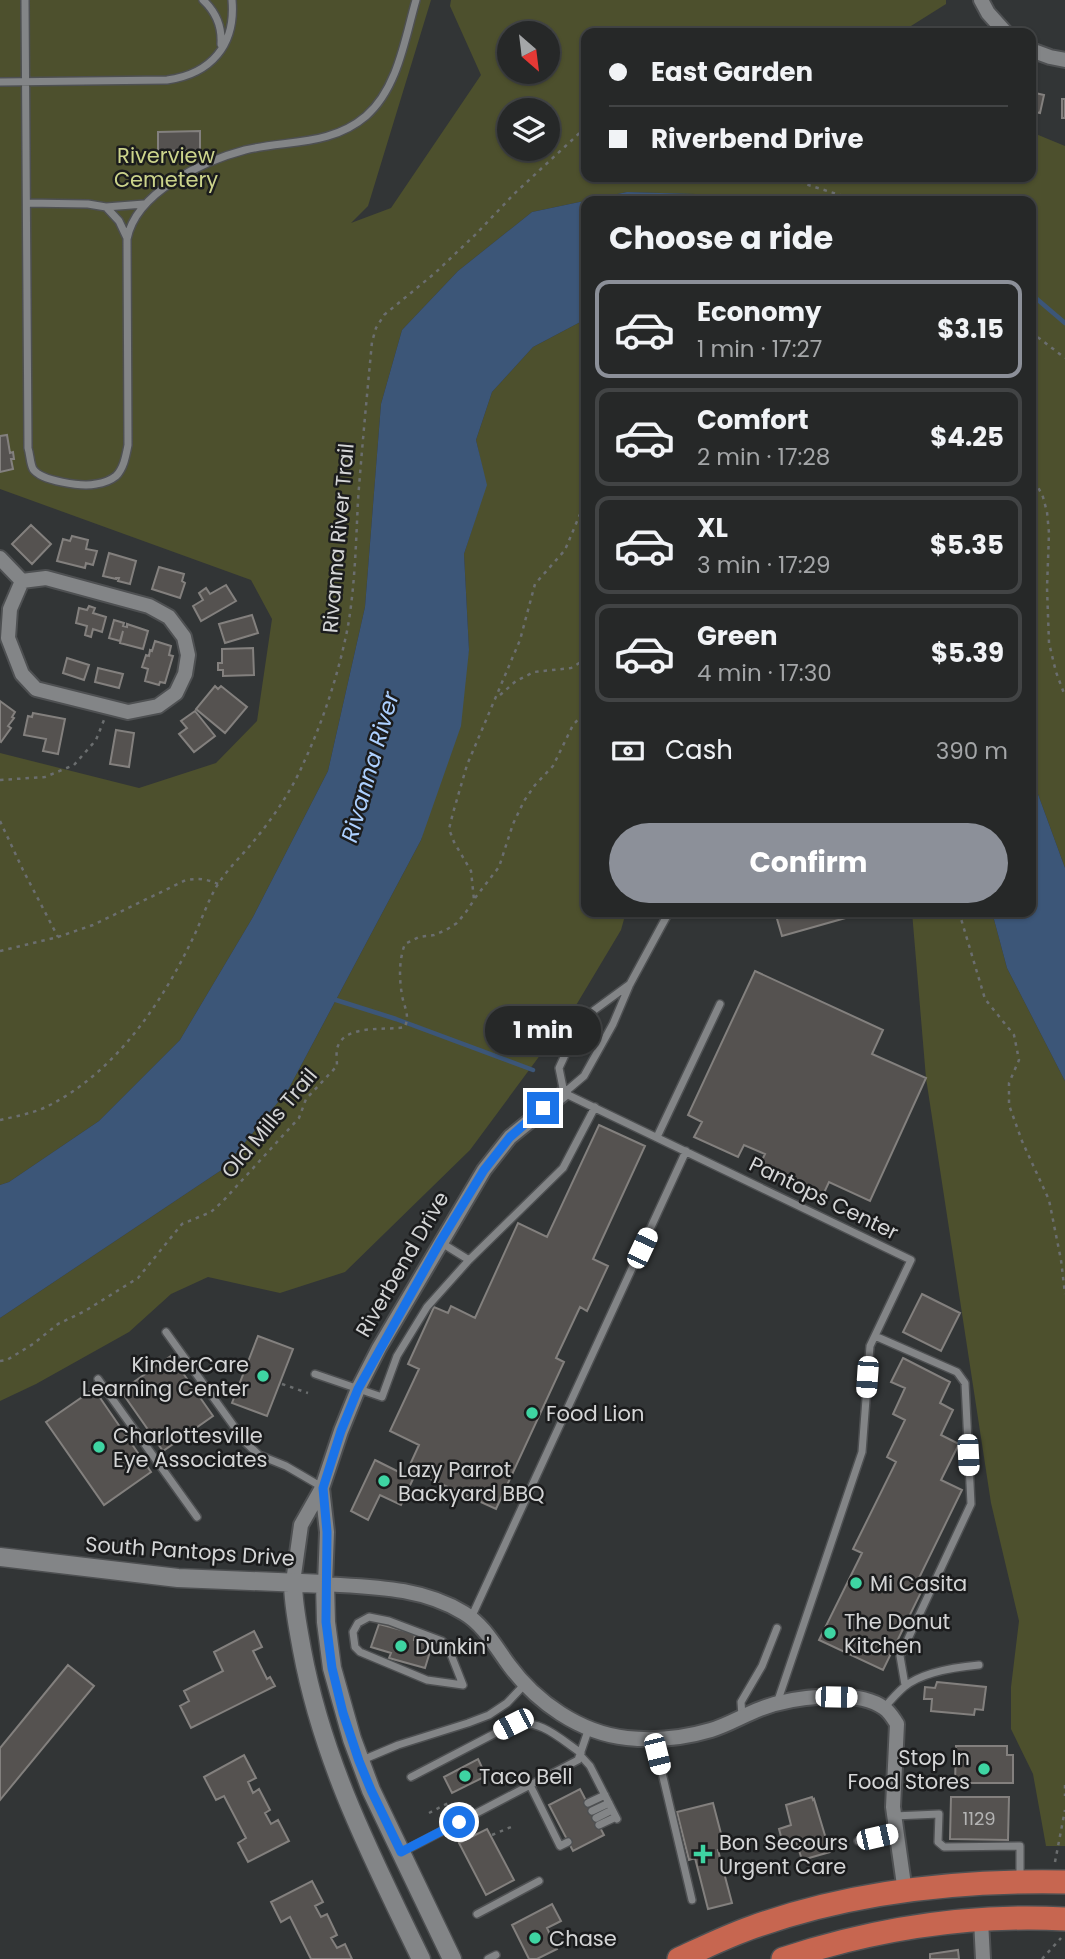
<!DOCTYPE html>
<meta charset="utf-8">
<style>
body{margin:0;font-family:Poppins,sans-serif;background:#2e3030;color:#f1f3f6;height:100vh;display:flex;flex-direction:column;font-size:26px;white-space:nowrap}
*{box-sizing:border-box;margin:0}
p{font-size:23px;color:#a4a6a8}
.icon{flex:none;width:38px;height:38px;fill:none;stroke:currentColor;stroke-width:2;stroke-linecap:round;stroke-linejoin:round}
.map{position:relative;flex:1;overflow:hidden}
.panel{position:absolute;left:581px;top:196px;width:455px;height:721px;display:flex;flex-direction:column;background:#262828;border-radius:14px;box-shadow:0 2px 5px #0004,0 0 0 2px #424445}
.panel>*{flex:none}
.top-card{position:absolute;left:581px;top:28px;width:455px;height:154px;border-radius:14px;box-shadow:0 2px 5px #0004,0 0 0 2px #424445;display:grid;align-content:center;height:154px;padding:0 28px;background:#262828}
.needle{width:46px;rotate:152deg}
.fabs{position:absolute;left:497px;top:21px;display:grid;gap:14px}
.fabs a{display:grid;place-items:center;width:63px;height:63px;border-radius:50%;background:#262828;box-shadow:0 2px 5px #0004,0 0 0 2px #424445;font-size:35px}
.end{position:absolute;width:32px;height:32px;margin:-16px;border:9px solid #1a73e8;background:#fff;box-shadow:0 0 0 4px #fff}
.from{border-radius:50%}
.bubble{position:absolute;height:49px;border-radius:24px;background:#262828;box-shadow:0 2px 5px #0004,0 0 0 2px #424445;font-size:23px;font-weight:700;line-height:49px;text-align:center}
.car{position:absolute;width:21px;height:42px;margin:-21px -10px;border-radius:9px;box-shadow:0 0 5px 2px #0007;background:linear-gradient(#fff 24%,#345 0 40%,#fff 0 76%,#345 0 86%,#fff 0)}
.top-card b{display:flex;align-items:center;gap:24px;height:66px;font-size:26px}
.top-card b+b{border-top:2px solid #424445}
.top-card i{width:18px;height:18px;background:#f1f3f6}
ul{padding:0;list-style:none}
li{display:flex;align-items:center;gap:21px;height:98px;margin:0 14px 10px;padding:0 14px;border:4px solid #424445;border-radius:14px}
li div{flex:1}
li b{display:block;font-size:26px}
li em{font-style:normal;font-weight:700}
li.current{border-color:#8c9099}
li>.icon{width:63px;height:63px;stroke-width:1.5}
h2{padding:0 28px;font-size:32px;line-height:84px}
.pay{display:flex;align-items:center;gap:18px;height:77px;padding:0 28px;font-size:26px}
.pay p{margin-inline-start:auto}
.cta{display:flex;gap:14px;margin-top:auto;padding:14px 28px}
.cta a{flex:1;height:80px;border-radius:42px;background:#8c9099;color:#fff;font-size:28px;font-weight:700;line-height:80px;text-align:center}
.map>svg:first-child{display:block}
.green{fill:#4d502d;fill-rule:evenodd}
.water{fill:#3c5678}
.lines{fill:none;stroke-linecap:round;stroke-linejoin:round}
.stream{stroke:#3c5678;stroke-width:4.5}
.building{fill:#555250;stroke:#83807e;stroke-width:2}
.service-casing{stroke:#4e5052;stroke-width:10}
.minor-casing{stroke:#4e5052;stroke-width:18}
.tertiary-casing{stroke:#4e5052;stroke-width:21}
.trunk-casing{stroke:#4e5052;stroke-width:26}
.path{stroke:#6b6e6f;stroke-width:2.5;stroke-dasharray:3.5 5;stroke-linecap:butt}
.service{stroke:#838587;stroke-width:7}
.minor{stroke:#838587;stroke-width:14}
.tertiary{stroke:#838587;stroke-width:18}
.trunk{stroke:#c76650;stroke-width:23}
.route{stroke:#1a73e8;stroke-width:9}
.poi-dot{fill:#3ed4a2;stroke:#1b1c1d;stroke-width:2.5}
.labels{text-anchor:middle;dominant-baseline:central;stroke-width:5;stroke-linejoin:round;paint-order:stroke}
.number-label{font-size:18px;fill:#b4b4b4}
.park-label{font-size:21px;fill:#ccd48b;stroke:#1b1c1d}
.street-label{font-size:21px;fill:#d4d5d6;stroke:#1b1c1d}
.poi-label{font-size:21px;fill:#d4d5d6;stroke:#1b1c1d;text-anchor:start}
.water-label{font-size:23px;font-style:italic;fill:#add0ff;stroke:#1b1c1d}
</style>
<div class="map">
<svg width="1065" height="1959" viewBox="0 0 1065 1959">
<rect width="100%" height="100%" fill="#323536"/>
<path class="green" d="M0 0H431L368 206 351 223 391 208 481 75 450 6 451 0H946V4L903 31V33H586V177H1031V132L1065 146V868L1031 775V201H729L695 194 627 192 532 212 458 271 402 330 381 404 365 607 328 771 253 917 180 1040 99 1121 9 1182 0 1185V753L139 788 216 763 257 721 272 619 251 580 0 489ZM509 33H548V72H509ZM509 110H548V149H509Z
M586 319V912H626L621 930 572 1012 470 1150 345 1272 280 1293 208 1277 171 1294 129 1332 36 1384 0 1401V1318L223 1169 288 1090 421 840 469 650 464 554 486 485 476 440 492 392 533 347Z
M912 912H992L1007 968 1065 1081V1846H1046L1033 1774 1011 1729V1687L1019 1621 991 1503 926 1078Z"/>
<path class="water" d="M627 192 695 194 729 201H586V319L533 347 492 392 476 440 487 485 464 554 469 650 461 726 421 840 288 1090 223 1169 0 1318V1185L9 1182 99 1121 180 1040 253 917 328 771 365 607 381 404 402 330 458 271 532 212Z
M1031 775 1065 868V1081L1007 968 992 912H1031Z"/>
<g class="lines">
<path class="stream" d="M1031 294 1065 323
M336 1000 396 1019 533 1070"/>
</g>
<path class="building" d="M1031 92 1044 95 1040 113 1031 111Z
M1062 99H1065V118H1062Z
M200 131V150L158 151V132Z
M7 435 10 453 13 452 14 459H11L13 469 0 472V436Z
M31 525 51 544 32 564 12 544Z
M72 536 88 540 86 549 97 551 93 565 86 563 85 568 57 561 63 539 70 541Z
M109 553 136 561 130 584 118 581 119 578H116V579L103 576Z
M159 567 184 574 182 581 185 583 180 598 152 589Z
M226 585 236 601 201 621 193 606 203 600 199 593 206 588 210 594Z
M89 606 95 608 93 613 106 617 102 632 93 629 91 637 85 635 87 626 76 623 79 608 87 610Z
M252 615 258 633 225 643 219 624Z
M114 620 124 623 123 626 127 627V624L148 631 143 649 120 643 123 631 120 641 109 638Z
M155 641 171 646 169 655 173 656 165 683 160 682 159 685 145 681 148 669 142 667 146 655 149 656 150 650 152 651Z
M253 648 254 675 223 676V670H218V663H222V649Z
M67 658 89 665 84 680 63 673Z
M98 668 123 674 119 688 95 682Z
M215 686 218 689 221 686 247 707 225 733 196 709Z
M0 701 15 712 12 717 14 718 8 726 11 728 1 742 0 741Z
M195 711 215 736 194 752 179 734 187 728 181 721Z
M33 713 65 719 58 754 43 751 46 739 24 735 28 716 32 717Z
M116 730 134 733 129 767 110 764Z
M775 912H847L849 917 782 936Z
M847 912H871L849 917Z
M755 971 883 1030 872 1054 926 1078 870 1201 829 1182 823 1195 759 1166 765 1154 744 1145 738 1157 694 1137 702 1122 688 1115Z
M599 1125 645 1146 593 1259 608 1266 587 1311 580 1307 556 1358 564 1362 496 1509 408 1469 419 1445 390 1431 419 1369 408 1364 434 1307 448 1313 451 1306 475 1318 518 1223 547 1237Z
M922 1294 960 1313 941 1351 903 1332Z
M258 1336 293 1349 267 1416 232 1403Z
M171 1356 213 1416 163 1451 121 1391Z
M903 1358 950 1382 940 1403 953 1410 941 1435 959 1444 941 1480 962 1490 919 1578 926 1582 883 1670 819 1640 862 1553 853 1549 896 1462 887 1457 905 1420 893 1414 905 1388 891 1382Z
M94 1389 151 1472 104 1505 46 1422Z
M375 1460 413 1479 401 1505 380 1495 368 1520 351 1511Z
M379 1624 409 1632 415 1635 414 1640 432 1645 425 1668 389 1658 391 1653 371 1647Z
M254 1631 262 1647 253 1651 267 1679 270 1677 275 1686 191 1728 180 1706 189 1701 184 1691 223 1671 214 1652Z
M68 1665 94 1686 0 1800V1748Z
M937 1682 986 1687 983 1710 975 1709 974 1715 931 1711 932 1699H924L925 1687 935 1688Z
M956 1746H1007V1755H1013V1783H955Z
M244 1755 256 1778 248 1782 253 1793 259 1789 270 1810 265 1813 271 1824 278 1820 289 1841 248 1862 238 1843 246 1838 224 1796 216 1800 204 1777Z
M478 1759 486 1776 452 1793 444 1777Z
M580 1789 604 1835 573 1851 549 1805Z
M812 1797 813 1800 814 1799 830 1852 802 1860 796 1841 783 1844 779 1829 791 1825 786 1805Z
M951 1797H1009L1008 1840 950 1839Z
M713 1803 725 1849 718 1850 732 1903 708 1909 695 1858 689 1860 677 1812Z
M487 1829 514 1880 486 1895 459 1843Z
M312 1881 323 1902 315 1906 321 1917 327 1914 337 1935 331 1938 337 1948 345 1944 352 1959H311L290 1917 281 1922 271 1902Z
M552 1904 561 1921 547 1928 557 1949 537 1959H529L512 1925Z
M958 1950 959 1959H930V1954Z"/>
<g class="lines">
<defs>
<path id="service" d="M25 0 28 448C30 454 30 463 33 469 41 481 82 487 96 484 103 483 111 480 116 476 124 468 126 455 128 445L127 239C136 192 203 161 245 150 287 140 331 146 366 116 398 88 405 38 416 0
M203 0C216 12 222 27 221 44
M0 82 167 80C211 74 236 45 232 0
M27 203 88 204 106 207
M127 238 119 221 106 207 144 204
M564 1093 911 1260 870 1346 862 1452 777 1703
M564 1093 584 1076 613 1024 630 984 669 912
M564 1093 559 1068 570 1044 589 1014 630 984
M657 1137 720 1004
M440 1242 469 1260
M166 1332 246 1443 259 1455 286 1466 322 1487
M875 1336 957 1372 965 1383 971 1504 900 1656 905 1685
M315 1374 382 1397 397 1356 427 1307 469 1260 563 1168 595 1107
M98 1379 197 1517
M369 1617 389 1621 442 1641 448 1647 463 1685 427 1680 360 1652 355 1647 353 1632 358 1623Z
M471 1618 686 1151
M884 1708C890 1701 897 1693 904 1687 922 1672 957 1667 979 1665
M742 1716 741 1702 762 1666 777 1628
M654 1739 692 1900
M580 1755 590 1766 617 1819
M360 1761 398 1745 468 1723 489 1715 507 1703 525 1684
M411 1777 513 1724C541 1719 559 1738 581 1753
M530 1785 560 1846 568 1842
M588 1803 605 1795
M592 1811 609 1803
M894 1816 939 1814 938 1842 944 1847 1020 1846V1878
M596 1818 612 1810
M599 1825 616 1817
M858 1841 896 1833
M402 1852 578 1760 589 1728
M477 1914 539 1881
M488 1959 496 1955"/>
<path id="minor" d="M981 0 988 13 1006 33
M1031 50 1050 57 1065 60
M0 558 22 581
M46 578 149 606 169 617 184 637 188 655 185 674 176 693 158 706 128 712 36 689 22 674 8 638 10 609 22 581Z
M322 1488 327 1532 325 1584C372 1587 422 1587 464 1613 484 1625 495 1646 509 1665 536 1702 580 1733 627 1738 656 1741 684 1738 711 1730 728 1725 744 1715 760 1709 790 1697 857 1688 884 1708 890 1712 893 1718 897 1724L893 1807 905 1892
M293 1582 301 1525 322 1488 341 1431 358 1389 379 1348 484 1170 510 1137 564 1093
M981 1920 983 1959"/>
<path id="tertiary" d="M0 1557 178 1578 325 1584 326 1622 332 1668 352 1739 371 1790 452 1959
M293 1582C293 1605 298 1627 302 1650 323 1763 372 1857 421 1959"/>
<path id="trunk" d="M679 1959C703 1948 727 1936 753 1927 851 1892 961 1880 1065 1882
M783 1959C874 1929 970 1914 1065 1919"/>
</defs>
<use href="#service" class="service-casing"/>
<use href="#minor" class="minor-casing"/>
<use href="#tertiary" class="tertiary-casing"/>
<use href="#trunk" class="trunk-casing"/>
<path class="path" d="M783 177 859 201
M1031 332 1065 358
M1031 473 1043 497 1047 512 1049 533 1047 588 1049 643 1056 672 1065 696
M500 695 516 681 534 672 571 668 586 659
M0 780 45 777 74 765 96 740 104 720
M0 821 23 870 58 937
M475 898 499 867 513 824 524 801 535 785 553 766 573 725 586 711
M959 912 985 999 1014 1035 1019 1060 1009 1083V1105L1022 1141 1049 1200 1061 1260 1065 1294
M0 951 58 937 93 925 186 880C198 878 207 879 218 884
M0 1120C17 1116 35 1113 50 1105 114 1072 160 1006 190 944 199 927 205 908 214 891 224 872 240 858 253 842 273 818 292 790 304 762 324 719 339 672 348 626 355 585 356 542 358 500 362 447 367 395 372 342L376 328 384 315 435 273 476 234 514 194 586 127
M0 1361 7 1360 33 1344 58 1324 85 1311 138 1278 182 1224 211 1212 223 1201 299 1118 306 1099 337 1066C337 1061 336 1054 337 1049 343 1023 387 1031 405 1027 410 1013 404 1008 402 995 399 978 399 959 405 944L419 937 434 935 446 930 457 923 466 912 474 900 471 871 454 842 449 829 453 813 467 765 520 640 535 584 565 550 586 500
M282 1384 308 1393
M1065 1785V1796
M429 1813 450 1802
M492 1835 511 1827
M1055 1862 1065 1810
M1042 1959 1061 1938"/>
<use href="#service" class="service"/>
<use href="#minor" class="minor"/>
<use href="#tertiary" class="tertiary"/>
<use href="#trunk" class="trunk"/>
</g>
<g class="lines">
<path class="route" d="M459 1822 401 1852 371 1790 359 1761 343 1713 332 1668 326 1622 327 1532 323 1488 341 1431 358 1389 440 1242 484 1170 510 1137 543 1108"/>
</g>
<g class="poi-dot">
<circle cx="263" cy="1376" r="7"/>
<circle cx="532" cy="1413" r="7"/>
<circle cx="99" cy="1447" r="7"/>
<circle cx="384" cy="1481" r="7"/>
<circle cx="856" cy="1583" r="7"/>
<circle cx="830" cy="1633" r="7"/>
<circle cx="401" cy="1646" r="7"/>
<circle cx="984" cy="1769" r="7"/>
<circle cx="465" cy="1776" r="7"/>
<path d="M699.5 1843.5h7v7h7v7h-7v7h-7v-7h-7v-7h7z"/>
<circle cx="535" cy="1938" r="7"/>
</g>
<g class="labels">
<g class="number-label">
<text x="979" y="1818">1129</text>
</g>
<g class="park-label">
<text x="166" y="155">Riverview<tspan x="166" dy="24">Cemetery</tspan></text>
</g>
<g class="street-label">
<text transform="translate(338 538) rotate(-85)">Rivanna River Trail</text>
<text transform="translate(269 1123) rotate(-50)">Old Mills Trail</text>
<text transform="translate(824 1198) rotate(26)">Pantops Center</text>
<text transform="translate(402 1264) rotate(-60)">Riverbend Drive</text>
<text transform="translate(190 1551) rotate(4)">South Pantops Drive</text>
</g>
<g class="poi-label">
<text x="249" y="1364" text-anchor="end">KinderCare<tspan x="249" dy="24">Learning Center</tspan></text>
<text x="546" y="1413">Food Lion</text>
<text x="113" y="1435">Charlottesville<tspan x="113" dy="24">Eye Associates</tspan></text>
<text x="398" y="1469">Lazy Parrot<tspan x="398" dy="24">Backyard BBQ</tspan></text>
<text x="870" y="1583">Mi Casita</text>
<text x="844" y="1621">The Donut<tspan x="844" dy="24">Kitchen</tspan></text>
<text x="415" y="1646">Dunkin'</text>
<text x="970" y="1757" text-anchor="end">Stop In<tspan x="970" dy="24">Food Stores</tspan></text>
<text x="479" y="1776">Taco Bell</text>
<text x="719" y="1842">Bon Secours<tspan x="719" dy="24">Urgent Care</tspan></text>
<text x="549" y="1938">Chase</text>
</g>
<g class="water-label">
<text transform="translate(370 767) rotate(-74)">Rivanna River</text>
</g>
</g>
</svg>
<div class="fabs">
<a><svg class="needle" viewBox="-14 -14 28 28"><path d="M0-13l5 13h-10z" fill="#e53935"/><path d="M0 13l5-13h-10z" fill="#a4a6a8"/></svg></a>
<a><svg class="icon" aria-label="layers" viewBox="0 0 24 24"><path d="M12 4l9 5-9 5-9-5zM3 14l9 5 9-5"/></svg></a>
</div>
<i class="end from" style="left:459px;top:1822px"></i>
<i class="end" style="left:543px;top:1108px"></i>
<div class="bubble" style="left:485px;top:1006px;width:116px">1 min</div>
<i class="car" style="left:642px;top:1248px;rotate:25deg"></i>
<i class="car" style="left:867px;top:1377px;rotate:184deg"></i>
<i class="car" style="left:968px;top:1455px;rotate:177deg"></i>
<i class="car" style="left:836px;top:1697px;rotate:91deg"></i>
<i class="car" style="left:513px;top:1724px;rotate:243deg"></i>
<i class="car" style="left:657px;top:1754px;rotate:166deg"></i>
<i class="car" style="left:877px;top:1837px;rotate:77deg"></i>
<div class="top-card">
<b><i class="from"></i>East Garden</b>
<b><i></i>Riverbend Drive</b>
</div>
<section class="panel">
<h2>Choose a ride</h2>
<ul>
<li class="current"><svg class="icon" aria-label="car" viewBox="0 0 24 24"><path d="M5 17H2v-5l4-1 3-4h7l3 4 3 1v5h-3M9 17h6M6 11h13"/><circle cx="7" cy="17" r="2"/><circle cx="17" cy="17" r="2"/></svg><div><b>Economy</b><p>1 min · 17:27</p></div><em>$3.15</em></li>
<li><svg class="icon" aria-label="car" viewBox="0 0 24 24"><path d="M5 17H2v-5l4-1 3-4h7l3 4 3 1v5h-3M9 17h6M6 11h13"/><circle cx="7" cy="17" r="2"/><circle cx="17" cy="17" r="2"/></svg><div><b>Comfort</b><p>2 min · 17:28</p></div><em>$4.25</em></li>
<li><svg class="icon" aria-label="car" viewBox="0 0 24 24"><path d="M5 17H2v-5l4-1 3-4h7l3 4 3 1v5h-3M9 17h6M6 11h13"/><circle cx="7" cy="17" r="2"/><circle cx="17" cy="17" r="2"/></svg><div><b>XL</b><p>3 min · 17:29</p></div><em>$5.35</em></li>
<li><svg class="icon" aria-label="car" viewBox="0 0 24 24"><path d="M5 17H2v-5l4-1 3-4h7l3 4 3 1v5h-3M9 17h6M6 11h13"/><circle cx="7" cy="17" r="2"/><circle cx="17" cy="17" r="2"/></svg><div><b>Green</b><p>4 min · 17:30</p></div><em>$5.39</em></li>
</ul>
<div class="pay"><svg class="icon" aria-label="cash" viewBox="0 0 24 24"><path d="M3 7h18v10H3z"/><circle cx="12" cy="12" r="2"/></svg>Cash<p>390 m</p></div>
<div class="cta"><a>Confirm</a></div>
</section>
</div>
